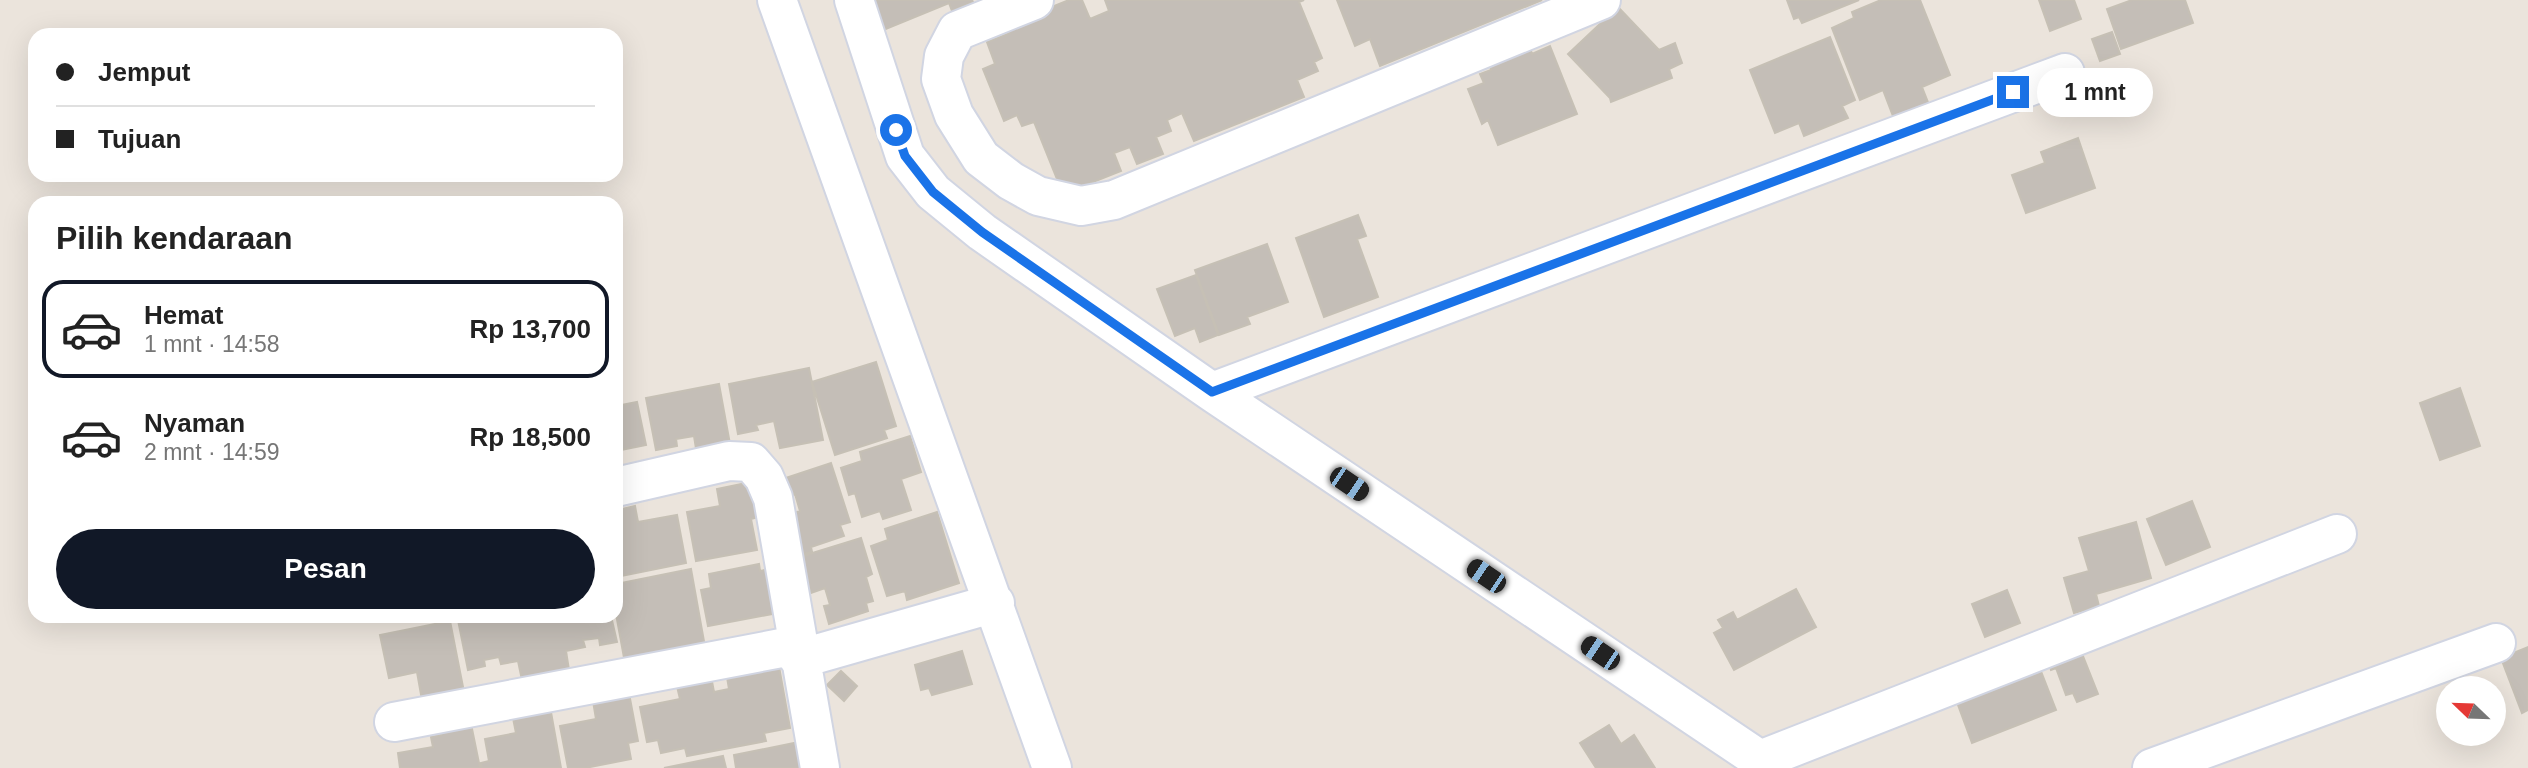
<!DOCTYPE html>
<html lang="id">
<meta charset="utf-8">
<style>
body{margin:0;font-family:Arial,sans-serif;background:#f2f2f2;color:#222;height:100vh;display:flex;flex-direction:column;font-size:26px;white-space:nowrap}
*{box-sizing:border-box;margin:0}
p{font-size:23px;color:#767676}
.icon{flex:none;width:38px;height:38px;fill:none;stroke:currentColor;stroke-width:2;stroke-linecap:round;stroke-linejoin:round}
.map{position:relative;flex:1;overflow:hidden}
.panel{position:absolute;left:28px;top:196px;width:595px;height:427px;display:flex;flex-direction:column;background:#fff;border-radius:21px;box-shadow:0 7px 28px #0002}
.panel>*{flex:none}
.guide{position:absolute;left:28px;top:28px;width:595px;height:154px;border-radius:21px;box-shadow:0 7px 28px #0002;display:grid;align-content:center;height:154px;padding:0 28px;background:#fff}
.needle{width:46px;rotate:293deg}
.buttons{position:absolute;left:2436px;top:676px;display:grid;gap:14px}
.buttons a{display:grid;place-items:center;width:70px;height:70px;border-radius:50%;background:#fff;box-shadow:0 7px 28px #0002;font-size:35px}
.end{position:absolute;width:32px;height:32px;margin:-16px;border:9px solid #1a73e8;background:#fff;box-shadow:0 0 0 4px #fff}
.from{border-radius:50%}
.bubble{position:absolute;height:49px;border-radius:24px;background:#fff;box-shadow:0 7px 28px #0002;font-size:23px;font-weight:700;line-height:49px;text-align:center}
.car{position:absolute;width:21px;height:42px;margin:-21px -10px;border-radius:9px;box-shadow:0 0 5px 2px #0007;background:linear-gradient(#222 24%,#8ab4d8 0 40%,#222 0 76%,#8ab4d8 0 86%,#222 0)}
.guide b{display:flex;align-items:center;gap:24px;height:66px;font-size:26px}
.guide b+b{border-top:2px solid #e0e0e0}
.guide i{width:18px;height:18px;background:#222}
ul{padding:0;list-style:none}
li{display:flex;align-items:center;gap:21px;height:98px;margin:0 14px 10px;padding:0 14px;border:4px solid transparent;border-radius:21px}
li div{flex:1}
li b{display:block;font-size:26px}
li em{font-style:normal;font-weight:700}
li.active{border-color:#111827}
li>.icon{width:63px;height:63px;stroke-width:1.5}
h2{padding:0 28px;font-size:32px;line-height:84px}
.primary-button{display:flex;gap:14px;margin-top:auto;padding:14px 28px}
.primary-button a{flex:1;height:80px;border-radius:42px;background:#111827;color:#fff;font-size:28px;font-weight:700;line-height:80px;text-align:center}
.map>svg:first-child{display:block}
.building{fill:#c4beb7;stroke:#c6c0b5;stroke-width:2}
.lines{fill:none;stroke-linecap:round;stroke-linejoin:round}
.minor-casing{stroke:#d1d5e2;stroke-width:42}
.minor{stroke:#fff;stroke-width:38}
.route{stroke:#1a73e8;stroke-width:9}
</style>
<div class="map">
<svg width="2528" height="768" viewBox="0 0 2528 768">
<rect width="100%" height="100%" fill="#ebe4dc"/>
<path class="building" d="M869 0H972L973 2 952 11 949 3 881 31Z
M1069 0H1082L1090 19 1109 11 1105 0H1304L1299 2 1322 58 1314 62 1318 71 1297 80 1304 97 1194 141 1182 113 1167 120 1171 131 1156 137 1163 154 1137 164 1130 147 1114 153 1121 171 1063 194 1034 122 1022 126 1017 115 1004 121 983 69 995 64 987 42 1010 33 1007 25Z
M1337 0H1542L1380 66 1370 39 1355 46Z
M1787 0H1859L1802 23 1799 17 1794 19Z
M1881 0H1920L1950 75 1922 87 1931 110 1896 124 1883 90 1860 100 1832 28 1854 18 1852 12Z
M2039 0H2074L2081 19 2050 31Z
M2132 0H2185L2193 23 2121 49 2107 9Z
M1618 7 1659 50 1675 43 1682 63 1669 69 1672 78 1611 102 1610 98 1568 54Z
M2112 32 2120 54 2100 61 2092 39Z
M1830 37 1855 100 1842 106 1848 118 1804 136 1799 123 1775 133 1750 70Z
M1550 46 1577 114 1498 145 1488 120 1482 124 1468 89 1484 83 1480 74 1491 70 1490 65 1530 48 1532 54Z
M2078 138 2095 188 2026 213 2012 175 2045 163 2041 152Z
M1358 215 1366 236 1357 239 1378 297 1324 317 1296 238Z
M1267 244 1288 302 1247 317 1250 324 1219 335 1195 270Z
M1196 275 1218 335 1200 342 1195 328 1175 336 1157 289Z
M876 362 896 426 884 430 887 438 835 455 812 382Z
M809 368 823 440 780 448 774 421 756 425 758 430 738 434 729 384Z
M719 384 732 455 698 461 694 436 676 439 677 446 656 450 646 398Z
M2460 388 2480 446 2440 460 2420 403Z
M637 402 646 445 616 451V406Z
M910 436 921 472 901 479 911 510 883 519 880 511 862 517 855 493 849 495 841 468 862 461 860 452Z
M831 463 850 522 840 525 844 536 811 547 812 552 792 557 780 518 800 511 795 494 788 496 783 479Z
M756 481 758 517 751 519 757 550 696 561 687 512 720 506 717 489Z
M2192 501 2210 547 2166 565 2147 519Z
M635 506 638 522 677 515 686 563 616 577V527L621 526 618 510Z
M937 512 959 583 907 600 905 591 887 596 871 546 888 540 885 529Z
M2136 522 2151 578 2096 594 2099 606 2074 613 2064 578 2089 571 2079 538Z
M861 538 872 574 866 577 873 601 866 603 868 611 829 624 824 606 830 605 825 588 811 593 807 582 798 584 790 560Z
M759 564 760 571 770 569 778 613 708 626 701 590 711 588 709 574Z
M691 569 705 647 625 663 616 614V584Z
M1796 589 1816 627 1734 670 1714 633 1723 628 1718 620 1733 612 1737 620Z
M2007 590 2020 623 1985 637 1972 604Z
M477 616H611L617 642 600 645 599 638 583 640 585 647 566 651 569 670 522 680 518 661 501 664 499 657 484 660 485 666 468 670 458 620Z
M450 621 464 692 422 700 417 672 389 678 380 635Z
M2079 646 2098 694 2077 702 2073 693 2066 695 2056 668 2051 670 2047 659Z
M2528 647V710L2522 713 2501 658Z
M962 651 972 684 932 695 929 688 921 690 915 665Z
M778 661 790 728 764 733 766 741 687 756 685 748 661 753 658 740 647 742 640 707 680 699 675 678 710 671 714 692 729 689 726 671Z
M2037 661 2056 710 1972 743 1954 694Z
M841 671 857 686 844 701 827 685Z
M628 688 638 741 628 743 631 759 585 768H568L560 726 596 719 592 695Z
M549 701 561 768H482L481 763 489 761 485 739 516 733 511 708Z
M470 719 480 768H400L398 753 433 747 431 737 441 735 439 725Z
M1609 725 1621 744 1634 735 1655 768H1596L1580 743Z
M804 741 809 768H736L734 755Z
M723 756 726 768H664Z"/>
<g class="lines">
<defs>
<path id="minor" d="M777 0 1052 768
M854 0 905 156 933 192 982 232 1212 392 1772 768
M1034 0 957 31 944 56 941 79 954 115 981 158 1011 181 1038 196 1081 206 1114 200 1601 0
M1212 392 2065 73
M616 487 729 461 751 462 764 477 773 498 820 768
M799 659 995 603
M394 722 797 645
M1760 760 2337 534
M2152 768 2496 643"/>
</defs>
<use href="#minor" class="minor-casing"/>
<use href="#minor" class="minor"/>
</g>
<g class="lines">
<path class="route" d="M896 130 905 156 933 192 982 232 1212 392 2013 92"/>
</g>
</svg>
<div class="buttons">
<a><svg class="needle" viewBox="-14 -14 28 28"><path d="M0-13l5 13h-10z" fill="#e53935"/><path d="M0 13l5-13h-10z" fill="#767676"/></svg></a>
</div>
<i class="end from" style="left:896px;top:130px"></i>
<i class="end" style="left:2013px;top:92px"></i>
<div class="bubble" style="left:2037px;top:68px;width:116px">1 mnt</div>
<i class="car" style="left:1349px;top:484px;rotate:124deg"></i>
<i class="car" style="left:1486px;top:576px;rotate:304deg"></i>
<i class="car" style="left:1600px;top:653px;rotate:304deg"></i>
<div class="guide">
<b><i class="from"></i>Jemput</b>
<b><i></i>Tujuan</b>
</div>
<section class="panel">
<h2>Pilih kendaraan</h2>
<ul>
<li class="active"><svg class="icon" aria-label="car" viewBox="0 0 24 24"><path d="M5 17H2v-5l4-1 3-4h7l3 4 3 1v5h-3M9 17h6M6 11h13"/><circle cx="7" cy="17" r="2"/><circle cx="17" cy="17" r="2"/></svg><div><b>Hemat</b><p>1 mnt · 14:58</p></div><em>Rp 13,700</em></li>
<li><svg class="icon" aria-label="car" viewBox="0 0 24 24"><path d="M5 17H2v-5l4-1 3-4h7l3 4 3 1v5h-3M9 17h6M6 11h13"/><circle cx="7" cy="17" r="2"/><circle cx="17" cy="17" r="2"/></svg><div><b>Nyaman</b><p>2 mnt · 14:59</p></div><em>Rp 18,500</em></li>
</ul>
<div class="primary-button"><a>Pesan</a></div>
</section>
</div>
